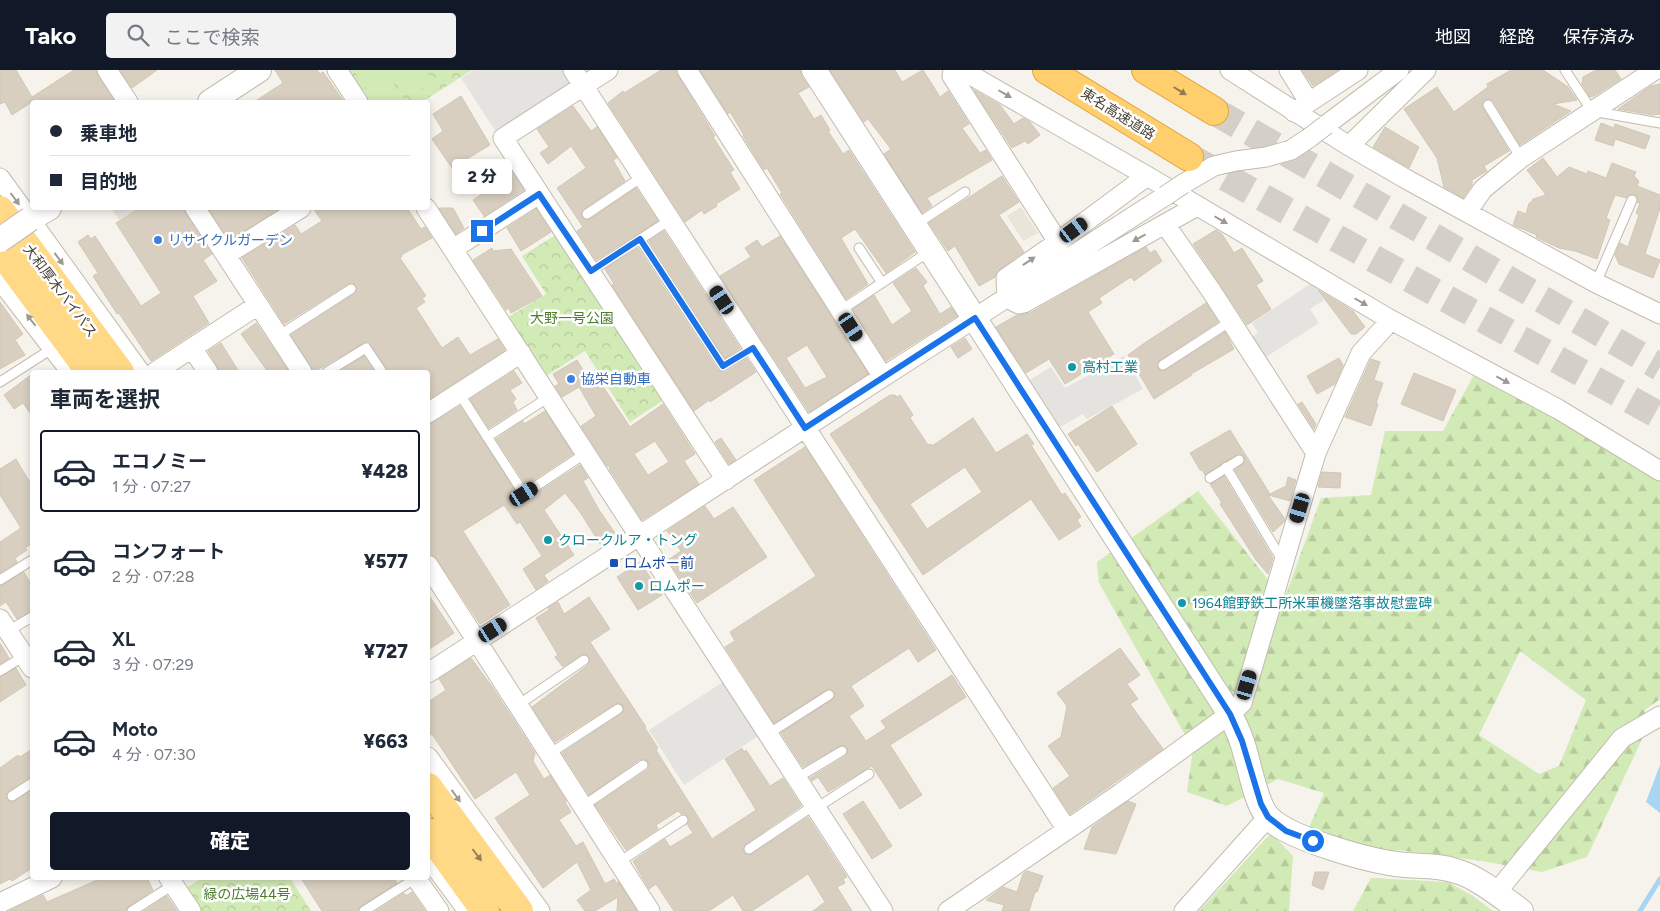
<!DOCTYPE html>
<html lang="ja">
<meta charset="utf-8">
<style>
body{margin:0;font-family:Figtree,"Noto Sans JP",sans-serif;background:#f2f2f3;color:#1f2937;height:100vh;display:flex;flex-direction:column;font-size:19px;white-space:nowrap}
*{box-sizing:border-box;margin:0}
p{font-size:16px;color:#747a83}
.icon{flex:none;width:28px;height:28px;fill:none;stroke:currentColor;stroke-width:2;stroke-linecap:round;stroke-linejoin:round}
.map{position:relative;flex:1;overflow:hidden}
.side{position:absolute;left:30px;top:300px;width:400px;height:510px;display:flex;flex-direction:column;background:#fff;border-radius:5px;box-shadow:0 2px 8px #0003}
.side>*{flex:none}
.banner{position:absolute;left:30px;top:30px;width:400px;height:110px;border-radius:5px;box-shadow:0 2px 8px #0003;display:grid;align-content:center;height:110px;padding:0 20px;background:#fff}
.end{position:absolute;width:22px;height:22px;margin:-11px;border:6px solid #1a73e8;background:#fff;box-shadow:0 0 0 2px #fff}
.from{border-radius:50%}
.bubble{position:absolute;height:35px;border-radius:5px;background:#fff;box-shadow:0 2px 8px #0003;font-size:16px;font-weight:800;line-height:35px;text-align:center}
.car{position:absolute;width:15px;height:30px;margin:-15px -8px;border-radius:6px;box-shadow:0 0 4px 1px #0007;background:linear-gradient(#222 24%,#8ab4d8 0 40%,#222 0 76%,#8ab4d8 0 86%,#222 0)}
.banner b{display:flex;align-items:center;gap:18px;height:48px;font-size:19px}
.banner b+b{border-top:1px solid #e0e1e3}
.banner i{width:12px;height:12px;background:#1f2937}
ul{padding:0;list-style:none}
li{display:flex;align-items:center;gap:15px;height:82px;margin:0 10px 8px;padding:0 10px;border:2px solid transparent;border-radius:5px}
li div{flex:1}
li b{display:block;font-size:19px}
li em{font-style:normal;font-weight:800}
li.active{border-color:#111827}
li>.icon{width:45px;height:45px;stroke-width:1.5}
h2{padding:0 20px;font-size:22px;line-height:60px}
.button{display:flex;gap:10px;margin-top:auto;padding:10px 20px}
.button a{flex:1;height:58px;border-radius:5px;background:#111827;color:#fff;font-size:20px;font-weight:800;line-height:58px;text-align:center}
header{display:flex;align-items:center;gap:30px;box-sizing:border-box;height:70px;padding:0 25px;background:#111827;color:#fff}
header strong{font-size:24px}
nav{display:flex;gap:28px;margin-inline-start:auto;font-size:18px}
.search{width:350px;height:45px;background:#f2f2f3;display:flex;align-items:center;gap:12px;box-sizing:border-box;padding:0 18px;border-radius:5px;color:#747a83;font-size:19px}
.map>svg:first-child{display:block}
.residential{fill:#eae5da}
.forest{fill:url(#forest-firs);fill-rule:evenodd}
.park{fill:url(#park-crowns)}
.pitch{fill:#d2eab5}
.parking{fill:#e5e3e0}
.water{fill:#a9d4f2}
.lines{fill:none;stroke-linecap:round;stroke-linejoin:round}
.stream{stroke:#a9d4f2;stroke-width:5}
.building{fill:#d8cfc1;stroke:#d3c7b4;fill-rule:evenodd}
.motorway-tunnel{stroke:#d4d0c8;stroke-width:28;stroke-dasharray:28 14;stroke-linecap:butt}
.service-casing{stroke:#c2bbae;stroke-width:11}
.minor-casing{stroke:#c2bbae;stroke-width:21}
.tertiary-casing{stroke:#c2bbae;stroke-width:26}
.trunk-casing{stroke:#e0a43c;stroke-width:30}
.motorway-casing{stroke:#e0a43c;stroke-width:30}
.service{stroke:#fff;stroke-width:9}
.minor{stroke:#fff;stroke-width:19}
.tertiary{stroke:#fff;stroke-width:24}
.trunk{stroke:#ffd985;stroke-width:28}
.motorway{stroke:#ffcf6e;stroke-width:28}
.minor-bridge-casing{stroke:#c2bbae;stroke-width:21;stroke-linecap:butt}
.tertiary-bridge-casing{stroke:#c2bbae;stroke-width:26;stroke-linecap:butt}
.minor-bridge{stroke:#fff;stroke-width:19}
.tertiary-bridge{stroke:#fff;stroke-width:24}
.oneway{fill:#937c4e}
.oneway2{fill:#9c9892}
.oneway3{fill:#938057}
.route{stroke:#1a73e8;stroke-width:6}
.shop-dot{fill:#3f7fe0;stroke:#fff;stroke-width:2}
.culture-dot{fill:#0f9aa8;stroke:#fff;stroke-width:2}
.transit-dot{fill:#1a4fb4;stroke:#fff;stroke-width:2}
.labels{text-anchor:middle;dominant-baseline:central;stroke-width:5;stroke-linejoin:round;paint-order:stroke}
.street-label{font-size:14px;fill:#4b4439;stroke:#fff}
.shop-label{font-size:14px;fill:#366cbe;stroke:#fff;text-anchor:start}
.park-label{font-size:14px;fill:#4a7f2a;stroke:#fff}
.culture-label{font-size:14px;fill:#0d838f;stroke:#fff;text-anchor:start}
.transit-label{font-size:14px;fill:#164399;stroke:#fff;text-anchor:start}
</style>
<header>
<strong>Tako</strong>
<div class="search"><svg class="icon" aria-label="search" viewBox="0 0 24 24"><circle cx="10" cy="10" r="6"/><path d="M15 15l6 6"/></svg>ここで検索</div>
<nav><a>地図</a><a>経路</a><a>保存済み</a></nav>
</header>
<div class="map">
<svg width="1660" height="841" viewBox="0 0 1660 841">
<defs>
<pattern id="forest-firs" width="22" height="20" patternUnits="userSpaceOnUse" patternTransform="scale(1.25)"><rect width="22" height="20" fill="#d2eab5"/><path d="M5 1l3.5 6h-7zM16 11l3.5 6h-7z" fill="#b6ca9c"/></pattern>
<pattern id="park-crowns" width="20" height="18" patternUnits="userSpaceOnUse" patternTransform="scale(1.25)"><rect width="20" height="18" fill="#d2eab5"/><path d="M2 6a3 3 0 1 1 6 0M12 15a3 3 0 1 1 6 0" fill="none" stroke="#b6ca9c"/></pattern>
</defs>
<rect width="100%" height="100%" fill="#f6f3ec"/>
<path class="residential" d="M1021 137 1038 163 1023 171 1007 146Z"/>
<path class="forest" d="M1475 303 1660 410V629L1645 640 1642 669 1587 787 1542 802 1482 791 1398 780 1384 785 1308 760 1324 723 1278 709 1227 736 1187 722 1193 679 1099 513 1097 492 1198 421 1284 530 1321 428 1371 425 1385 361H1443ZM1520 581 1586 630 1559 696 1539 704 1479 665Z
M1271 763 1293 786 1289 841H1199Z
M1371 808 1448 812 1473 826 1493 841H1353Z"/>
<path class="park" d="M346 0H472L422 32H366Z
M559 163 667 328 630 352 585 281 543 308 505 249 546 224 522 186Z
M203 808H290L311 841H196L182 820Z"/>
<path class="pitch" d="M354 0H384L404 29 399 32H375Z
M395 0H425L433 11 411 25Z"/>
<path class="parking" d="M474 0H566L576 15 498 65 461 8Z
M111 138H137L119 150Z
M1313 212 1324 230 1310 239 1319 253 1260 291 1247 270 1258 263 1252 253Z
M1124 286 1143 319 1087 349 1083 344 1057 359 1026 312 1051 297 1065 318Z
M726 610 761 664 684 715 649 660Z"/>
<path class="water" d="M1660 695V743L1646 732Z"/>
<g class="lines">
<path class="stream" d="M1640 841 1660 809"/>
</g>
<path class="building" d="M0 0H16L32 27 74 0H96L98 6 115 32H32L12 45 5 32 0 34Z
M120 0H157L132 18Z
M275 0H317L320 4 323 2 344 32H254L283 13Z
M661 0H676L678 6 715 66 713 67 734 100 730 102 740 119 716 134 717 136 704 144 702 140 685 152 608 33 623 21 624 23Z
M700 0H800L802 7 809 17 798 23 814 49 821 45 830 60 828 61 843 84 849 80 915 182 886 203 855 159 841 168 868 214 846 229 780 124 782 123 767 98 764 100 743 66 744 65 730 42 728 44Z
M830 0H895L902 12 923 0 940 27 948 21 969 54 962 58 980 83 986 80 992 90 927 128 932 136 922 143 884 84 891 79 868 49 864 52Z
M1302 0H1338L1313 16Z
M1511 0H1543L1568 17 1577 30 1553 34 1571 41 1520 75 1493 31 1488 29 1484 30 1482 35 1483 38 1509 81 1484 96 1487 101 1472 110V115L1463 128 1444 117 1437 88 1404 39 1437 17 1454 42 1488 17 1487 14Z
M1596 0H1615L1621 9 1594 26 1590 27 1582 14 1583 7Z
M1660 14V44L1653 45 1618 39 1651 16Z
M974 20 1000 35 1014 54 1023 48 1030 52 1040 65 1028 74 1025 71 1012 78Z
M461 26 490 75 452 98 432 69 443 61 433 44Z
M573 36 591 61 597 57 617 88 613 90 625 111 584 139 581 144 582 148 587 150 590 149 636 118 658 151 596 190 577 161 583 157 557 118 586 98 571 76 548 94 540 83 549 77 537 59Z
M1601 53 1614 58 1615 54 1650 66 1645 79 1615 69 1613 76 1595 70Z
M1385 57 1419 77 1409 98 1373 77Z
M1543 88 1557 107 1569 97 1587 104 1588 101 1606 108 1612 93 1636 102 1634 106 1639 111 1637 116 1660 125V138L1645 184 1660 190 1653 208 1619 194 1615 185 1620 173 1628 177 1639 145 1636 143 1640 133H1638L1637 127 1634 124 1629 125 1626 128 1615 125 1606 148 1610 150 1597 189 1575 181 1559 178 1536 167 1537 165 1513 155 1518 141 1526 144 1529 133H1531L1533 129 1546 125 1527 100Z
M512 102 524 120 484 146 473 130 501 112 499 110Z
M1002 106 1019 132 999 145 1024 182 1000 199 995 207 979 216 955 176 948 181 929 153Z
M139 138H184L186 144 212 184 203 190 217 211 193 226 209 253 151 291 119 243 117 244 93 206 98 203 78 172 88 165 91 169 95 166 141 236 161 223 116 153Z
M208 138H281L229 170Z
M313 138H407L421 159 425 157 432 168 401 185 402 186 400 188 426 226 422 228 425 232 416 238 442 278 458 267 470 285 498 269 505 280 428 330V302H388L387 299 368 272 363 273 314 302 291 265 354 224 357 219 356 215 351 213 348 214 284 254 242 188 295 155 301 164 322 151Z
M439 138H453L464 158 456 164Z
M536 139 551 162 521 181 507 158Z
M1216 160 1222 164 1234 183 1242 178 1263 211 1256 215 1271 239 1247 255 1193 174Z
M664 161 740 278 725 288 649 171Z
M780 166 868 304 809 342 720 206 751 187 745 178 757 170 762 177ZM807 275 827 307 805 318 786 288Z
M1146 177 1150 183 1155 180 1162 191 1134 211 1131 207 1099 228 1102 233 1088 242 1114 284 1065 314 1049 289 1026 303 996 257 1017 245 1030 243Z
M492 178 493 181 511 179 542 226 511 243 509 238 506 240 473 190Z
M638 178 718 300 723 302H726L747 289 756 302 710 332 709 330 694 341 612 215 614 214 605 199Z
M916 198 927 212 923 216 940 244 951 237 957 246 886 291 853 239 874 225 892 255 912 241 893 213Z
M1318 220 1353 241 1365 257 1356 264H1351Z
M0 232 23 264 15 270 25 285 0 299Z
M1206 233 1218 252 1160 290 1157 293 1158 298 1161 301 1166 300 1225 262 1234 279 1191 304 1192 305 1154 329 1128 285 1146 272Z
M256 253 288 300 285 302H268L241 264Z
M965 268 972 279 958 288 951 277Z
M221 273 239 302H219L217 296 208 281Z
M364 286 375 302H343L342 300Z
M1339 288 1343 295 1335 314 1317 324 1307 306Z
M1371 289 1380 292 1374 310 1383 313 1376 333 1378 334 1371 356 1345 347Z
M577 290 591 313 598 309 630 357 663 334 695 384 684 391 699 414 642 450 610 400 609 395 607 396 581 356 596 346 579 317 562 327 555 316 559 314 553 304ZM655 371 669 392 648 405 634 384Z
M514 301 522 313 510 320 516 329 513 332 517 340 489 358 470 329Z
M1414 303 1456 320 1443 351 1401 334Z
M32 304V346L23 333 14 339 4 325Z
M890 325H895L897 327 900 325 913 345 910 348 928 375 931 374 932 376 973 348 996 383 1027 364 1034 374 1031 375 1062 425 1065 423 1081 447 1077 450 1081 456 1059 470 1031 429 923 505 830 364ZM965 397 982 422 927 459 910 434Z
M1302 332 1316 354 1314 359 1298 334Z
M460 336 521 429H527L580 395 588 408 583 411 599 440 617 466 602 477 580 442 565 423 544 440 574 485 544 505 548 511 536 520 523 499 542 486 520 452 517 454 504 435 463 461 510 535 480 554 437 489 431 484 428 479V354L434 352Z
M1112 336 1137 374 1097 402 1078 374 1076 376 1068 364Z
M545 341 573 384 526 415 496 369 523 351 524 354Z
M1230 360 1270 424 1286 416 1288 407 1296 410 1290 431 1268 425 1285 449 1284 452 1273 462 1235 400 1244 393V386L1239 384 1236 385 1205 405 1202 400H1200L1190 383Z
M721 368 736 390 729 394 715 372Z
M805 377 936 580 918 592 909 578 851 616 864 636 849 646 866 671 886 658 881 651 952 605 966 627 890 675 922 725 900 739 872 696 828 722 818 707 812 711 810 708 846 686 848 680 845 676H839L803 697 781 663 832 630 835 625 834 621 829 619 826 620 774 653 725 577 735 571 730 562 816 506 754 410Z
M16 389 32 416V477L31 474 25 478 27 480 15 488 17 492 0 503V472L21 458 0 425V399Z
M1322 402 1341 403 1340 418 1318 417Z
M1224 406 1273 488 1268 504 1256 490 1220 434 1222 433 1210 414Z
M705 436 714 449 733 437 767 487 697 533 668 490 681 481 667 461Z
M640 492 662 525 638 540 617 507Z
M24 502 32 516V541L17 549 6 532 0 536V516Z
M428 524 454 563 428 580Z
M589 527 610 559 590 572 646 657 645 658 658 678 656 680 712 769 756 740 725 689 742 678 744 682 746 680 770 716 783 708 801 736 746 774 743 779 744 783 749 785 752 784 808 747 847 807 843 809 845 813 837 817 852 841H813L825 832 808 804 752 841H743L733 825 709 841H674L656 814 649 819 633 791 665 769 670 777 693 763 687 754 688 747 685 744H681L678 741 656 755 658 759 626 780 595 735 647 700 649 697 648 692 645 689 639 690 589 725 562 683 621 644 624 641 623 636 620 633 615 634 555 672 532 637 588 595 590 590 589 586 583 584 563 597 555 587 558 585 536 548 549 540 548 538 558 532 564 544Z
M0 573 9 588 0 594Z
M1120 578 1140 605 1127 614 1138 629 1130 634 1163 679 1070 744 1053 718 1070 706 1048 676 1061 667 1067 636 1057 623Z
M471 588 493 618 535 683 533 691 544 709 550 705 566 731 565 732 571 742 559 750 576 776 583 772 605 814 614 809 618 815V811L637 841H617L618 827 595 841H585L577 830 591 820 577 792 543 818 495 748 530 725 516 702 475 729 432 664 428 667V632L446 620 439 609Z
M16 598 26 615 0 632V607Z
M32 679V707L9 721 6 726 7 730 13 732 32 720V798L12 811 10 809 0 814V698L18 685 20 687Z
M863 731 892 776 872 789 843 744Z
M1128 731 1136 734 1116 784 1084 779 1092 757Z
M1027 801 1043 806 1037 822H1035L1029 841H1002L1004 835 986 830 1003 817 1017 822 1023 804Z
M1315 802H1329L1323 820 1312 815Z
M102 808H147L153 820 129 836 126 841H9L43 825 47 832Z
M301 808H394L397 813 361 836 358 841H322Z
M412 822 425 841H376L404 823 406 826Z
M167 826 177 841H144Z"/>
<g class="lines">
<path class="motorway-tunnel" d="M1214 41 1660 297
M1189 87 1660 346"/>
<defs>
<path id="service" d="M1565 0 1592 41 1660 53
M1488 35 1521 88
M587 144 642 107
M915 155 965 122
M640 169 723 296 753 278
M859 178 882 213
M591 201 670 150
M1596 213 1632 130
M841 240 930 181
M278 266 351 219
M1163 295 1231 251
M327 302 366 278 382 302
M0 312 53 278
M459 323 524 424 586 383
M487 367 549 327
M1226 397 1282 490
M1210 408 1239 390
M0 510 32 490
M8 561 32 547
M0 601 24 586
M518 635 584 590
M768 664 829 625
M549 684 618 639
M797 708 842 681
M12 726 32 713
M583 736 643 695
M749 779 810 738 821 735 869 704
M619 792 683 750
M132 841 173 815
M364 841 416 808"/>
<path id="minor" d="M107 0 128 32
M337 0 358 32
M573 0 1067 760
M608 0 503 68 726 410
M687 0 883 307
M953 0 952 6 1058 172
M962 0 1147 106 1391 250 1558 339 1660 401
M1230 0 1349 76 1406 109 1596 213 1660 244
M1289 0 1309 32
M1294 42 1358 0
M1326 55 1399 0
M1349 76 1426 0
M0 108 140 302
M1183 114 1214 96 1236 91 1266 87 1291 80 1309 68
M195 138 302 302
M426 138 883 841
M1467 142 1483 119 1521 88 1655 0
M1165 154 1212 222 1316 383
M453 179 539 124
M226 185 301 138
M0 210 71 302
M1007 228 1019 234 1024 233 1197 136
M1007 228 1006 208 1058 172 1147 106
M192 278 208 302
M155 302 258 235
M428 343 521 283
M428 495 650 841
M0 549 32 598
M428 603 883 307 1165 126
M428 687 540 841
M428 787 468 841
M169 808 191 841
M416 808 439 841
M1496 823 1622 668 1660 646
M0 833 52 808
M948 841 1121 723 1230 644 1242 633 1316 383 1361 283 1391 250
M1184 841 1268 747"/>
<path id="tertiary" d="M814 0 1230 644C1234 653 1239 662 1242 672 1249 691 1255 733 1268 747 1287 768 1367 790 1396 794 1416 797 1436 794 1456 801 1478 807 1503 828 1521 841
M210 32 259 0
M30 149 49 138"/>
<path id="trunk" d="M0 140 120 302
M0 180 90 302
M428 717 519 841
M428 762 485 841"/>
<path id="motorway" d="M1047 0 1189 87
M1146 0 1214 41"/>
</defs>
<use href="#service" class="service-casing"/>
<use href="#minor" class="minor-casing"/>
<use href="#tertiary" class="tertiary-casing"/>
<use href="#trunk" class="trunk-casing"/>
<use href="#motorway" class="motorway-casing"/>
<use href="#service" class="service"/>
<use href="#minor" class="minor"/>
<use href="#tertiary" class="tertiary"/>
<use href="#trunk" class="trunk"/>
<use href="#motorway" class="motorway"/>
<defs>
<path id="minor-bridge" d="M1309 68 1326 55
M1165 126 1183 114"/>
<path id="tertiary-bridge" d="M0 170 30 149"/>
</defs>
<use href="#minor-bridge" class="minor-bridge-casing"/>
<use href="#tertiary-bridge" class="tertiary-bridge-casing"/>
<use href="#minor-bridge" class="minor-bridge"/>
<use href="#tertiary-bridge" class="tertiary-bridge"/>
</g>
<defs><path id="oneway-solid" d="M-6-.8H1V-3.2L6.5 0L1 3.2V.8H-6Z" transform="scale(1.25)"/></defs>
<use class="oneway" href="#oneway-solid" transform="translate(1180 21) rotate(32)"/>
<g class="oneway2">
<use href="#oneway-solid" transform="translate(1005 24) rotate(30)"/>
<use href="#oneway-solid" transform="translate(15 129) rotate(53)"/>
<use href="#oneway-solid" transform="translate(1221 150) rotate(30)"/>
<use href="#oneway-solid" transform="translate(1139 168) rotate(151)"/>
<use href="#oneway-solid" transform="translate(59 189) rotate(54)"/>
<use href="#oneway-solid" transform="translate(1029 191) rotate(-34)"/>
<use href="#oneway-solid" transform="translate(1361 232) rotate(30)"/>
<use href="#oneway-solid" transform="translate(31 250) rotate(-128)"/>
<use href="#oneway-solid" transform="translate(1503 310) rotate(28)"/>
<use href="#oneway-solid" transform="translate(456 726) rotate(54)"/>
</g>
<use class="oneway3" href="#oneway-solid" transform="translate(477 785) rotate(53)"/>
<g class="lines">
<path class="route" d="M482 161 539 124 591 201 640 169 723 296 753 278 805 358 975 248 1230 644 1242 671 1261 734 1268 747 1286 761 1313 771"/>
</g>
<g class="shop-dot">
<circle cx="158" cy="170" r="5"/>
<circle cx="571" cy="309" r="5"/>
</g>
<g class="culture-dot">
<circle cx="1072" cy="297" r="5"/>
<circle cx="548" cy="470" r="5"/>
<circle cx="639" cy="516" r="5"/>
<circle cx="1182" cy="533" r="5"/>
</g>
<rect class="transit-dot" x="609" y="488" width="10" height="10" rx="2.5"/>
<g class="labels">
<g class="street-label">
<text transform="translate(1118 44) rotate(32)">東名高速道路</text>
<text transform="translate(60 221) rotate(53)">大和厚木バイパス</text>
</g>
<g class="shop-label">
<text x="168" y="170">リサイクルガーデン</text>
<text x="581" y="309">協栄自動車</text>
</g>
<g class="park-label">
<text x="572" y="248">大野一号公園</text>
<text x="247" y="824">緑の広場44号</text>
</g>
<g class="culture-label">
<text x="1082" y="297">高村工業</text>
<text x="558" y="470">クロークルア・トング</text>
<text x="649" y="516">ロムポー</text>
<text x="1192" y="533">1964館野鉄工所米軍機墜落事故慰霊碑</text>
</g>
<g class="transit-label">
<text x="624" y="493">ロムポー前</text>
</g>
</g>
</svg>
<i class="end from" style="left:1313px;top:771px"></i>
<i class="end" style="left:482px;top:161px"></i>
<div class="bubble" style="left:452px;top:89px;width:60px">2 分</div>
<i class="car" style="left:1074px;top:160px;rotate:54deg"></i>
<i class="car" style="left:722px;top:230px;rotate:327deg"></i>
<i class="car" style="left:851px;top:257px;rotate:147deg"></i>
<i class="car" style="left:524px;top:424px;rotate:57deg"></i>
<i class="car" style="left:1300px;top:438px;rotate:197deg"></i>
<i class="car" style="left:493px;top:560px;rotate:57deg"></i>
<i class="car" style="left:1247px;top:615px;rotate:17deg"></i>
<div class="banner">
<b><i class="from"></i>乗車地</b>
<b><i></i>目的地</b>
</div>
<section class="side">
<h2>車両を選択</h2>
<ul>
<li class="active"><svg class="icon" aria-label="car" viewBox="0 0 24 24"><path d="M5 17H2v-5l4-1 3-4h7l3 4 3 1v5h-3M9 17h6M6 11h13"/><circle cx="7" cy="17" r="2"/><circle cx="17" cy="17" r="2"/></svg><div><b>エコノミー</b><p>1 分 · 07:27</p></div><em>¥428</em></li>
<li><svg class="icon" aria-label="car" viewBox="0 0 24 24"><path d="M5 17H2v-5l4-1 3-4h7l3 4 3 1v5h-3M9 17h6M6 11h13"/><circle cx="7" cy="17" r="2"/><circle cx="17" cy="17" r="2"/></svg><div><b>コンフォート</b><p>2 分 · 07:28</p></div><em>¥577</em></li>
<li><svg class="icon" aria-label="car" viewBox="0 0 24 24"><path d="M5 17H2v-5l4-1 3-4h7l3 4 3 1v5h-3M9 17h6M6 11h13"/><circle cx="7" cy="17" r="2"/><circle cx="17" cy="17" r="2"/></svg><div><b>XL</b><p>3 分 · 07:29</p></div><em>¥727</em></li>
<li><svg class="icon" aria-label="car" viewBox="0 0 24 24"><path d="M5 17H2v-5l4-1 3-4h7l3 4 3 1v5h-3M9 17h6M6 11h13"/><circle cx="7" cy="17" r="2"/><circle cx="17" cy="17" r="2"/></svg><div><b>Moto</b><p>4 分 · 07:30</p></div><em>¥663</em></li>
</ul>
<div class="button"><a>確定</a></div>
</section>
</div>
